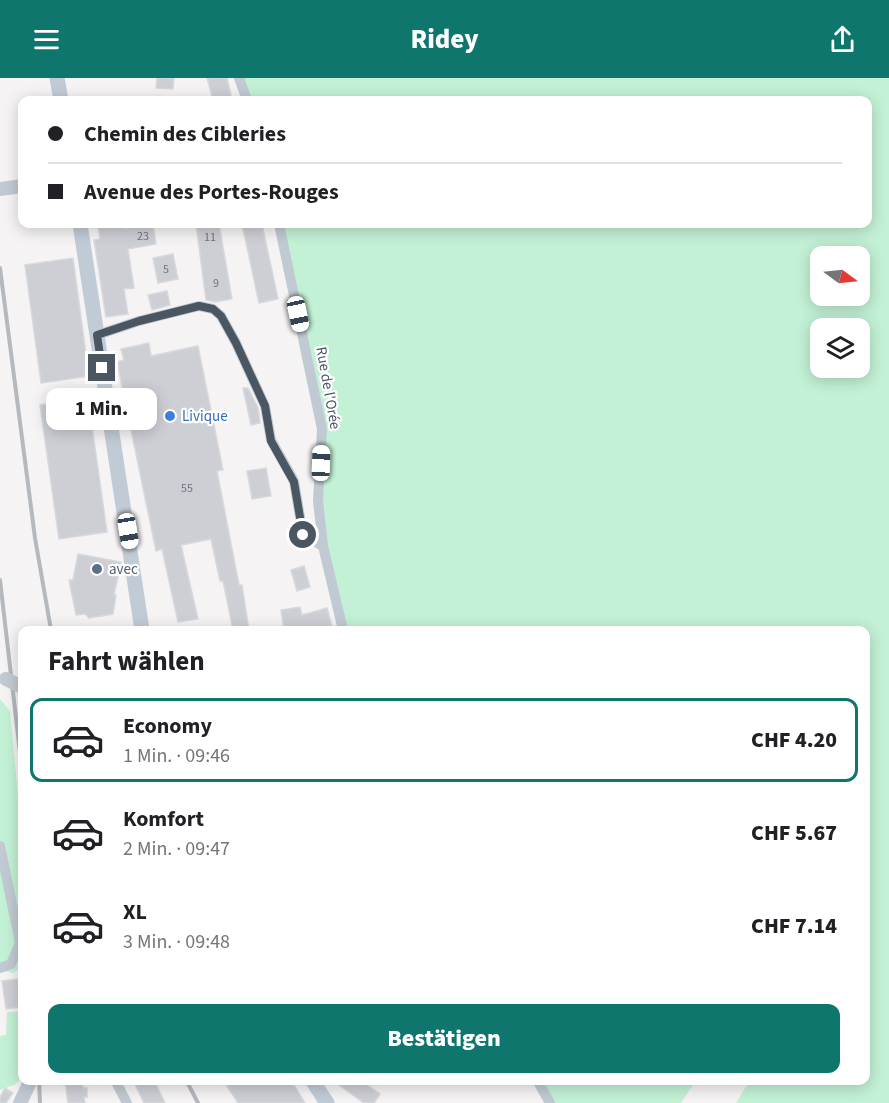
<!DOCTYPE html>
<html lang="de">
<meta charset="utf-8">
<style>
body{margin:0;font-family:"Source Sans 3",sans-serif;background:#f2f2f2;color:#202124;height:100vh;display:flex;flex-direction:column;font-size:22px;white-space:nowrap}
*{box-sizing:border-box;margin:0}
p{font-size:20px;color:#757577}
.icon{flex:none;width:33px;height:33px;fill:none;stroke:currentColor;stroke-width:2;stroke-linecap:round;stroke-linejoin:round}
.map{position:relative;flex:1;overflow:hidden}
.drawer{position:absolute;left:18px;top:548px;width:852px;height:459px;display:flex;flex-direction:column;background:#fff;border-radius:12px;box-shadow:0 3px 15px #0003}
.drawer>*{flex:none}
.banner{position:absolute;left:18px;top:18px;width:854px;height:132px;border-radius:12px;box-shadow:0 3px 15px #0003;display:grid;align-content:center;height:132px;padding:0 30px;background:#fff}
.needle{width:39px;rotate:105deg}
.controls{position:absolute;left:810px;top:168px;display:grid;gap:12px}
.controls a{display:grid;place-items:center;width:60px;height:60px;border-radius:12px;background:#fff;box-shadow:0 3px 15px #0003;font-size:30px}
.end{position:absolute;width:27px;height:27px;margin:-14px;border:8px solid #4a5661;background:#fff;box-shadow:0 0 0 3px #fff}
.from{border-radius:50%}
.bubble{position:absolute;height:42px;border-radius:12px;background:#fff;box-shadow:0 3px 15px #0003;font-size:20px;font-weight:800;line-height:42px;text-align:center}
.car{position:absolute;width:18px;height:36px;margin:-18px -9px;border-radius:8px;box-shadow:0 0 4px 2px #0007;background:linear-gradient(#fff 24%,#345 0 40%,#fff 0 76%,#345 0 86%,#fff 0)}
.banner b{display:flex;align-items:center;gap:21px;height:57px;font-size:22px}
.banner b+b{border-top:2px solid #e0e0e0}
.banner i{width:15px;height:15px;background:#202124}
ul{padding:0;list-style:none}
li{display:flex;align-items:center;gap:18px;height:84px;margin:0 12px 9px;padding:0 18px;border:3px solid transparent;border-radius:12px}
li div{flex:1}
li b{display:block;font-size:22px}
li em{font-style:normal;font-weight:800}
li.active{border-color:#0f766e}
li>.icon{width:54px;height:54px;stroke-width:1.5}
h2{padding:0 30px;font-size:27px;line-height:72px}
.primary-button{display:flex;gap:12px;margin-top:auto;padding:12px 30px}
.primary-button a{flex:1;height:69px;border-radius:12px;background:#0f766e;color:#fff;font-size:24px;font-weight:800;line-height:69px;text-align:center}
header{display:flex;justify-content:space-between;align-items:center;height:78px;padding:0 30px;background:#0f766e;color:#fff;font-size:27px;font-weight:800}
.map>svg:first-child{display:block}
.green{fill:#c3f1d5;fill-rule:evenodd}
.building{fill:#cdcfd5;stroke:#d7d9de;stroke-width:1.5}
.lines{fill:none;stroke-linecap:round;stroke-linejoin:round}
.minor{stroke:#c1cad2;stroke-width:10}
.tertiary{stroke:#c1cad2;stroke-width:14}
.secondary{stroke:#c1cbd6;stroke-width:15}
.rail{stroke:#b5b8bd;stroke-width:4}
.tertiary-bridge{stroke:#c1cad2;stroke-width:14}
.route{stroke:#4a5661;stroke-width:8}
.shop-dot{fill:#3f7fe0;stroke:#fff;stroke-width:2}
.service-dot{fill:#5c6f8a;stroke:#fff;stroke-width:2}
.labels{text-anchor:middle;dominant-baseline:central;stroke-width:4.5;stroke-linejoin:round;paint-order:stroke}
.number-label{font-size:12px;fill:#6b747e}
.street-label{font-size:15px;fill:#4a5661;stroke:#fff}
.shop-label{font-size:15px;fill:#366cbe;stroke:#fff;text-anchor:start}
.service-label{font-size:15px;fill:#4e5e75;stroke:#fff;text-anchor:start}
</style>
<header><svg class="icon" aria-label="menu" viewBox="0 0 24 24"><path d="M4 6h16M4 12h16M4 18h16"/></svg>Ridey<svg class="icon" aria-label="share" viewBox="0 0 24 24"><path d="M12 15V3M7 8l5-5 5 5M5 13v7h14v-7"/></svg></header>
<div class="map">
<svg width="889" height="1025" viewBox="0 0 889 1025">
<rect width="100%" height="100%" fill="#f5f3f3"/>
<path class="green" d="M239 0H889V1025H736L750 1002H866V552H343L323 468 322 351 279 146H735L741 148 742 146H867V22H247ZM820 178H860V218H820ZM820 250H860V290H820Z
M0 621 10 633 22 761V889L13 895 0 892Z
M22 933V1000L14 1007 0 1012V958L6 957 7 934Z
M537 1002H668L671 1007 680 1002H696L681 1025H550Z"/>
<path class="building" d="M157 0H174L173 11 156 10Z
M207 0H227L232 22H213Z
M98 146H123L124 151 153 146 156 166 128 171 134 210 124 211 128 236 106 239 94 162 100 161Z
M196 146H219L232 221 215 224 206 222Z
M242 146H262L278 221 259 225Z
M173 176 178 201 158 205 153 180Z
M73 180 89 298 41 305 25 187Z
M167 213 170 227 152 232 148 217Z
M149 265 151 278 198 268 223 392 217 393 239 507H242L249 552H233L223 503H220L211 461 181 467 198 541 178 544 162 471 156 473 117 284 124 282 121 271Z
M243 310H248L258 330 260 345 251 347Z
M88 320 107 454 59 461 40 327Z
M266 390 271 418 252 421 247 393Z
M78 476 121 484 114 517H116L113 536 89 540 85 536 76 537 69 502H73Z
M304 488 310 509 297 513 291 492Z
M300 529 302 537 327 530 333 552H284L281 532Z
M19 901 22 929 6 931 2 903Z
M65 1002H82L83 1010H87V1019H84L85 1025H68Z
M133 1002H154L165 1025H144Z
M223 1002H291L305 1025H238Z
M332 1002H360L380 1016 374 1025H364Z
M5 1010 13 1015 6 1025H0V1019Z"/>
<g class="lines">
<path class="minor" d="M239 0 247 22
M279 146 322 351 318 423 323 468 343 552
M97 257 139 243 199 228 213 231 221 238 236 265 265 328 271 362 294 403 303 457 323 468
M0 768 20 865 11 886 0 890
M115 1002 127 1025
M537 1002 550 1025"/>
<path class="tertiary" d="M0 111 22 108
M20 1025 31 1002"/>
<path class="secondary" d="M57 0 61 22
M80 146 142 552
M312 1002 327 1025"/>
<path class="rail" d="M0 190 35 460 51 552
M0 502 22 692
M39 1002 40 1025
M186 1002 198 1025"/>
<path class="tertiary-bridge" d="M6 601 22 609"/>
</g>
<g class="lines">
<path class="route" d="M102 290 97 257 139 243 199 228 213 231 221 238 236 265 265 328 271 363 294 404 303 457"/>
</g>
<circle class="shop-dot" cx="170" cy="338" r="6"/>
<circle class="service-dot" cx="97" cy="491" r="6"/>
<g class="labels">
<g class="number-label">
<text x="143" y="158">23</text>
<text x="210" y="159">11</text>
<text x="166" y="191">5</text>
<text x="216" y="205">9</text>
<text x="187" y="410">55</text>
</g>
<g class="street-label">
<text transform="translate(328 310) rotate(80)">Rue de l'Orée</text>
</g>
<g class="shop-label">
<text x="182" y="338">Livique</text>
</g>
<g class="service-label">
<text x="109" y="491">avec</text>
</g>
</g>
</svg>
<div class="controls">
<a><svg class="needle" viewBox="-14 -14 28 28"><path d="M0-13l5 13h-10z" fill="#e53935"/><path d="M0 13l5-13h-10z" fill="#757577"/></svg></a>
<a><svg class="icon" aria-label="layers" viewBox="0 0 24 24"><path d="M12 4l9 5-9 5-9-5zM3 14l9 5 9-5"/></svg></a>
</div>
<i class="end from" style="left:303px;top:457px"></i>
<i class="end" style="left:102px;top:290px"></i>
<div class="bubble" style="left:46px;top:310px;width:111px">1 Min.</div>
<i class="car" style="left:298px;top:236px;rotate:168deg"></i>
<i class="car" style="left:321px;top:385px;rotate:2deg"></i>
<i class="car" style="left:128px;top:453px;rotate:171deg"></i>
<div class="banner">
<b><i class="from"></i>Chemin des Cibleries</b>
<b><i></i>Avenue des Portes-Rouges</b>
</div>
<section class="drawer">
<h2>Fahrt wählen</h2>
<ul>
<li class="active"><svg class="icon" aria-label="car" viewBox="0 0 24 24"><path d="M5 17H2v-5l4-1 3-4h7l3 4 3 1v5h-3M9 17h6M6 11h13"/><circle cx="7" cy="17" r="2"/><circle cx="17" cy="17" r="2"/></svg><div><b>Economy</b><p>1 Min. · 09:46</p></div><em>CHF 4.20</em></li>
<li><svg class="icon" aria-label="car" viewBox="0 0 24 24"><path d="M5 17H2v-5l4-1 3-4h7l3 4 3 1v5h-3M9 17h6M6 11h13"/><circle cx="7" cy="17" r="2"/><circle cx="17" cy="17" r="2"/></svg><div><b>Komfort</b><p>2 Min. · 09:47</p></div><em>CHF 5.67</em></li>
<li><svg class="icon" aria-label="car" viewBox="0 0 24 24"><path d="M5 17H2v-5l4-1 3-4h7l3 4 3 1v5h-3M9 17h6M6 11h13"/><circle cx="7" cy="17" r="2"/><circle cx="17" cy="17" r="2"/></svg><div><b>XL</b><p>3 Min. · 09:48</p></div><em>CHF 7.14</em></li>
</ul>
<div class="primary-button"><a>Bestätigen</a></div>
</section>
</div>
